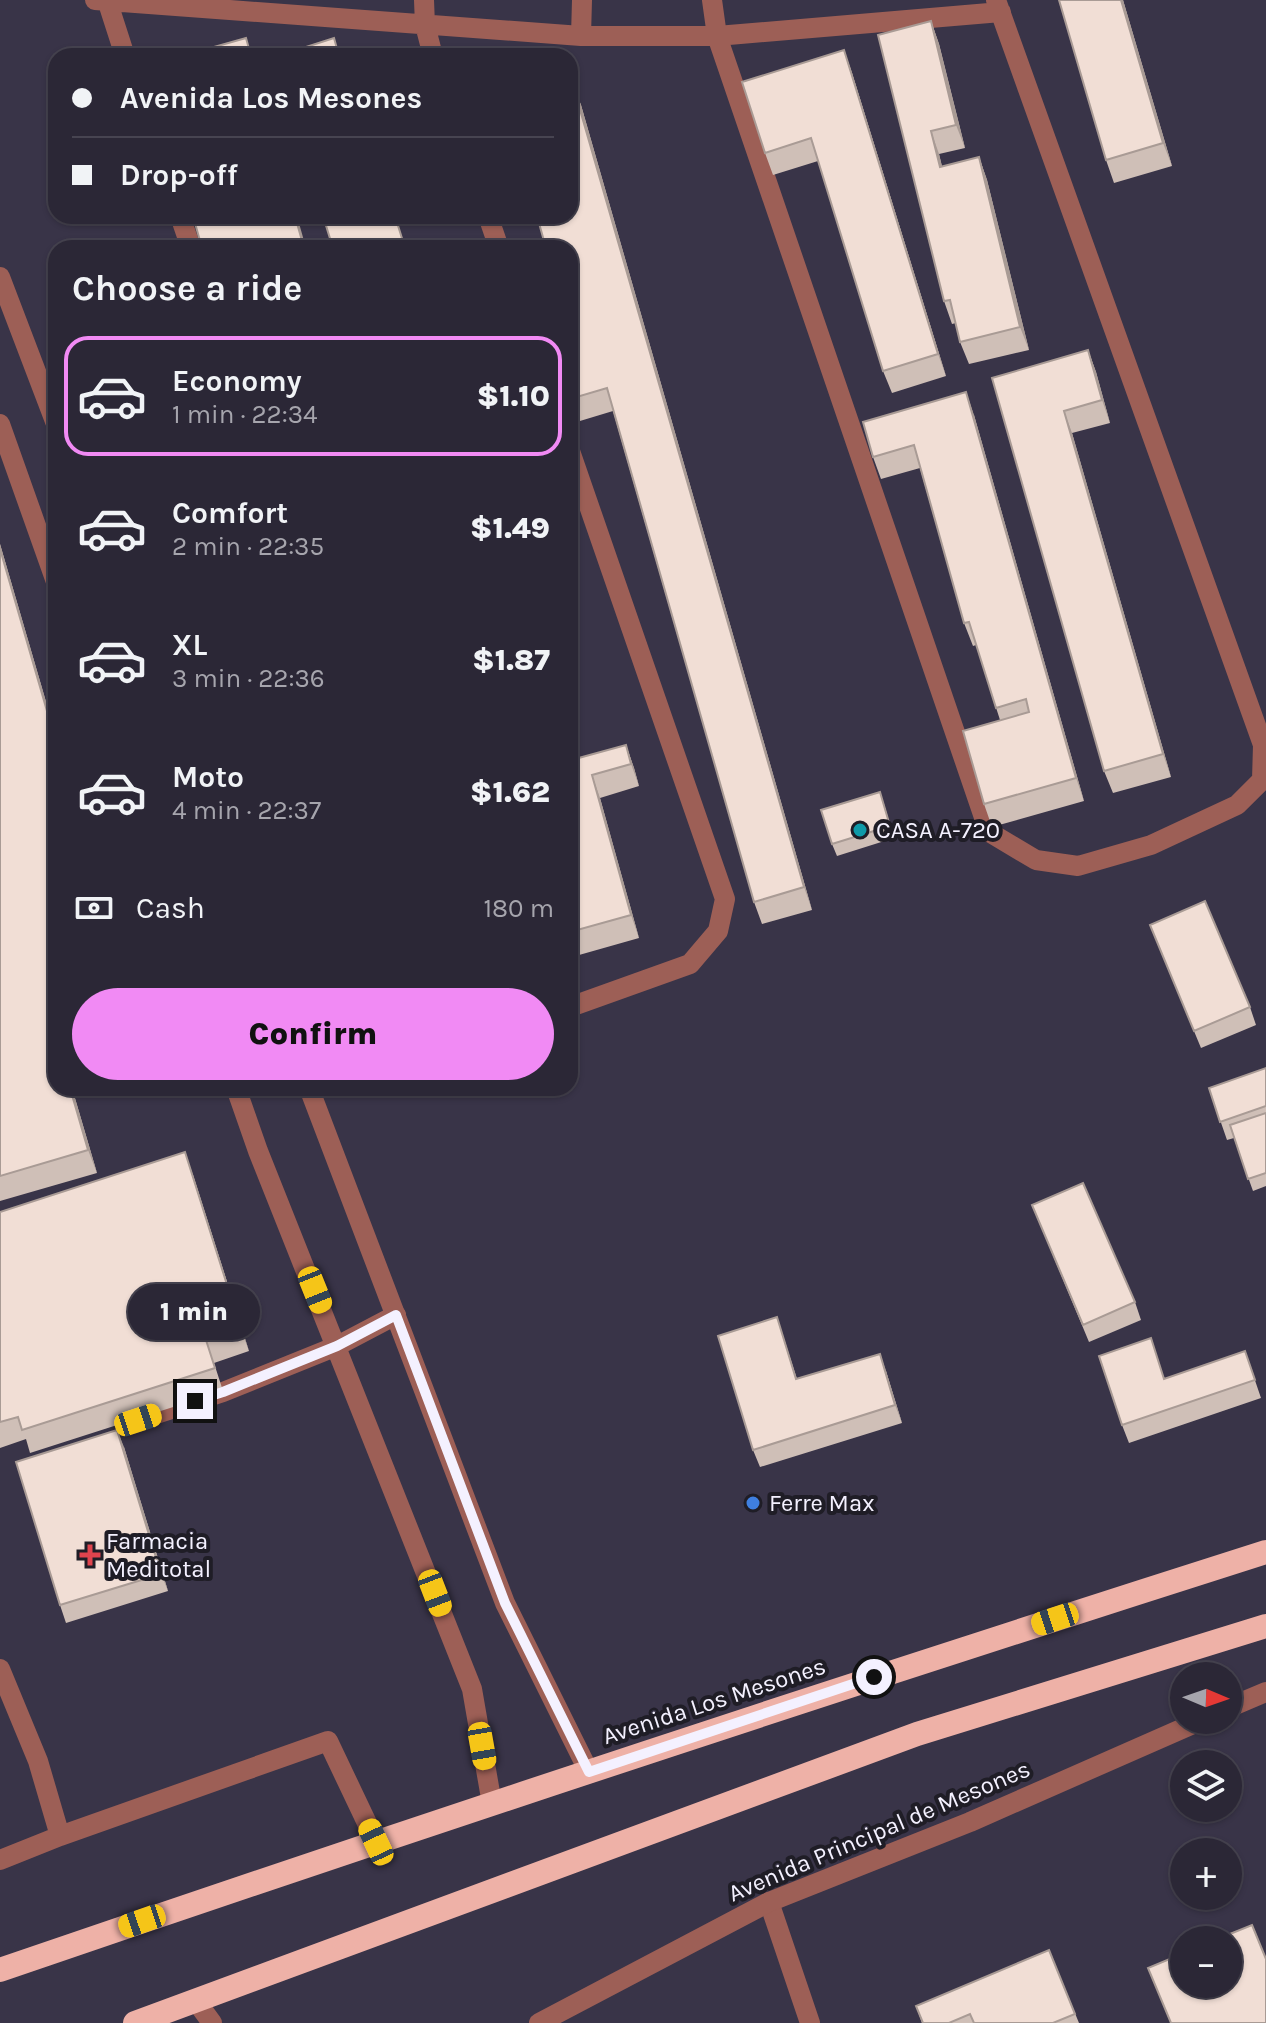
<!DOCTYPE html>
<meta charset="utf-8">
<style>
body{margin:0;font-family:Karla,sans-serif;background:#373342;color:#f1f3f6;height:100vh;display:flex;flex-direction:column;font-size:30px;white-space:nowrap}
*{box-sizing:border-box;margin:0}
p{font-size:26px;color:#a6a5ad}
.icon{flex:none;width:44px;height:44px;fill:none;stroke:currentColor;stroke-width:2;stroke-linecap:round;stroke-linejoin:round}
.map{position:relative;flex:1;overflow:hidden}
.drawer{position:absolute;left:48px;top:240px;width:530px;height:856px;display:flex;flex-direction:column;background:#2b2736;border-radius:24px;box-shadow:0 2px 6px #0004,0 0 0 2px #474451}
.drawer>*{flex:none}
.top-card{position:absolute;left:48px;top:48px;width:530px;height:176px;border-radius:24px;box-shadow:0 2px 6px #0004,0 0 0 2px #474451;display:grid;align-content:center;height:176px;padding:0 24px;background:#2b2736}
.needle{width:52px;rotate:92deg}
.buttons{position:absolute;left:1170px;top:1662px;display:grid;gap:16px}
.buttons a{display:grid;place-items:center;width:72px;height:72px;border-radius:50%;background:#2b2736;box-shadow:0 2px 6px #0004,0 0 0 2px #474451;font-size:40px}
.end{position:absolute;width:36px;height:36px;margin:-18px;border:10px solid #f4f1ff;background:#111;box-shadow:0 0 0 4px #111}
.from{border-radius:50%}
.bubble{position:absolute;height:56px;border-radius:28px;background:#2b2736;box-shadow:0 2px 6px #0004,0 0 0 2px #474451;font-size:26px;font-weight:800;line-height:56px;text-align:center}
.car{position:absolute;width:24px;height:48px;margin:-24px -12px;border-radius:10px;box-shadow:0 0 6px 2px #0007;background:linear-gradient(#f5c518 24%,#345 0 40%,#f5c518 0 76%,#345 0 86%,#f5c518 0)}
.top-card b{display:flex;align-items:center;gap:28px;height:76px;font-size:30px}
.top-card b+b{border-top:2px solid #474451}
.top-card i{width:20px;height:20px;background:#f1f3f6}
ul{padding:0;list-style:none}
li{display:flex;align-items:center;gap:24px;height:120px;margin:0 16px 12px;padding:0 8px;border:4px solid transparent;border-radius:24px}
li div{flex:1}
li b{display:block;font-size:30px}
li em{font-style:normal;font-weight:800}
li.current{border-color:#f18af4}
li>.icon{width:72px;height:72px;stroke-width:1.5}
h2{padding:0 24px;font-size:36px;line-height:96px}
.pay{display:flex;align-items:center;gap:20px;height:88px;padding:0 24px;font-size:30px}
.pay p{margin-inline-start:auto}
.primary-button{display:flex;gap:16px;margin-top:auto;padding:16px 24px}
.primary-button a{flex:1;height:92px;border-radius:48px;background:#f18af4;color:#111;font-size:32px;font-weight:800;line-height:92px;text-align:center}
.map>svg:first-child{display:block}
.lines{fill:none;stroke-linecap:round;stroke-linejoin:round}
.lane{stroke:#9d5f56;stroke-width:20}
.street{stroke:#9d5f56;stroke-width:20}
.highway{stroke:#eeb1a7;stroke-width:24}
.wall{fill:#cfbfb7}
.shaded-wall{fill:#a99b95}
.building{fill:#f1ded5;stroke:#a99b95;stroke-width:2}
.route{stroke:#f4f1ff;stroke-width:10}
.culture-dot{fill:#0f9aa8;stroke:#1f1d26;stroke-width:3}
.shop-dot{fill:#3f7fe0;stroke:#1f1d26;stroke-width:3}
.health-dot{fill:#e0444e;stroke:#1f1d26;stroke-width:3}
.labels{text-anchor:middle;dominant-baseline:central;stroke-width:8;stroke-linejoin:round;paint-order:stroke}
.poi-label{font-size:24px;fill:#f4f1ff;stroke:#1f1d26;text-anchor:start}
.street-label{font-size:24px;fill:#f4f1ff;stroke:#1f1d26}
</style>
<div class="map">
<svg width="1266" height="2023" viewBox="0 0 1266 2023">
<rect width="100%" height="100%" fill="#393448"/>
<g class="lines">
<path class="lane" d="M138 1420 223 1392 337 1346 396 1315
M0 1669 38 1761 60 1836
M0 1860 60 1836 328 1741 376 1842
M769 1902 810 2023"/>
<path class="street" d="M95 0 581 36H717L1001 12
M107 0 125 56
M424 0 425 25 433 56
M712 0 717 36 989 832 1036 860 1078 866 1151 845 1237 805 1262 780 1263 745 996 0
M581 36 582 0
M180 216 191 248
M488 216 499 248
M0 277 56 424
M0 424 56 582
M570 451 725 899 718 931 690 964 570 1007
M236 1088 258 1151 472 1689 492 1804
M309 1088 505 1603 589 1772
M1228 1708 1266 1692
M196 2001 212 2023
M539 2023 769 1902 970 1822 1202 1720"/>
<path class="highway" d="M0 1970C420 1826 842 1687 1266 1552
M135 2023 917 1734 1266 1626"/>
</g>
<path class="wall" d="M1059 0H1123L1172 166 1114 183 1106 160Z
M931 21 939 44 965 148 939 154 942 167 979 157 987 180 1029 350 969 364 960 342 956 323 952 324 944 301 878 35Z
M844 50 852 73 946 376 892 393 883 371 818 161 773 175 765 153Z
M572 82 581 105 812 910 762 924 754 902 613 411 570 424V360L577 358Z
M323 216H428L399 225Z
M1088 350 1096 372 1110 423 1072 433 1171 777 1113 793 1104 771 992 378Z
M974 415 1084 801 992 827 984 804 1000 720 976 645 973 646 964 623 920 468 881 479 873 457Z
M0 544 56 736V1088H72L97 1173 0 1201Z
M570 735 577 759 626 745 634 768 639 786 600 798 639 938 572 957 570 952Z
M884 804 894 838 837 856 832 844Z
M1150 925 1250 1007 1256 1025 1201 1048Z
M1266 1068V1186L1253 1191 1234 1138 1227 1140 1209 1088Z
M193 1175 249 1351 214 1363 223 1391 30 1453 26 1439 0 1448V1212Z
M1032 1205 1135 1302 1141 1320 1089 1342Z
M777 1317 797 1379 886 1371 902 1423 760 1467 753 1450Z
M1245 1351 1261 1398 1129 1443 1122 1425 1165 1379Z
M124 1447 168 1591 66 1623 60 1605Z
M1049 1950 1079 2023H922L916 2006Z"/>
<path class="shaded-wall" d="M1121 0H1123L1172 166 1163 143Z
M931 21 939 44 965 148 956 125Z
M844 50 852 73 946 376 938 354Z
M572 82 581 105 812 910 804 887Z
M931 131 939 154 948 190 940 167Z
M979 157 987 180 1029 350 1020 327Z
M295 216H297L306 248H304Z
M1088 350 1096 372 1110 423 1102 400Z
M966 392 974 415 1084 801 1076 778Z
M1064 411 1072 433 1171 777 1163 754Z
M0 544 56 736V742L0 549Z
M570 735 583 782 570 742Z
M626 745 634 768 639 786 631 764Z
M592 775 600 798 639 938 631 915Z
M70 1088H72L97 1173 88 1150Z
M185 1152 193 1175 249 1351 241 1329Z
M880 1354 886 1371 902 1423 895 1405Z
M117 1430 124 1447 168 1591 161 1574Z"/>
<path class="building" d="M1059 0H1121L1163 143 1106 160Z
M931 21 956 125 931 131 940 167 979 157 1020 327 960 342 950 300 944 301 878 35Z
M246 38 251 56H182Z
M334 38 339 56H278Z
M844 50 938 354 883 371 811 138 765 153 742 82Z
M572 82 804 887 754 902 607 388 570 399V360L577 358 570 333V248H546L537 216H570V83Z
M193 216H295L304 248H202Z
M323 216H395L405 248H333Z
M1088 350 1102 400 1064 411 1163 754 1104 771 992 378Z
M966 392 1076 778 984 804 963 731 1029 712 1026 699 996 708 969 622 964 623 914 445 873 457 863 422Z
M0 549 56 742V1088H70L88 1150 0 1176Z
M570 742 575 759 626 745 631 764 592 775 631 915 570 932Z
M880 792 890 826 832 844 821 810Z
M1205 901 1250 1007 1194 1031 1150 925Z
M1266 1068V1106L1220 1122 1209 1088Z
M1266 1113V1173L1248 1179 1230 1125Z
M185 1152 241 1329 206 1340 215 1368 22 1430 18 1417 0 1422V1212Z
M1083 1183 1135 1302 1083 1325 1032 1205Z
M777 1317 796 1379 880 1354 895 1405 753 1450 718 1336Z
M1151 1338 1164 1379 1245 1351 1255 1380 1122 1425 1099 1356Z
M117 1430 161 1574 60 1605 16 1462Z
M1252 1925 1266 1959V2023H1171L1148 1968 1184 1953V1984H1228V1940H1215Z
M1049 1950 1075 2014 1053 2023H974L970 2014 949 2023H923L916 2006Z"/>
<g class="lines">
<path class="route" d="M195 1401 223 1392 337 1346 396 1315 505 1603 589 1772 874 1677"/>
</g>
<circle class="culture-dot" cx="860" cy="830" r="8"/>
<circle class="shop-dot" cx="753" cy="1503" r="8"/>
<path class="health-dot" d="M86 1543h8v8h8v8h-8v8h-8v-8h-8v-8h8z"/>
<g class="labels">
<g class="poi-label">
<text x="876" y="830">CASA A-720</text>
<text x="769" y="1503">Ferre Max</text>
<text x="106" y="1541">Farmacia<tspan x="106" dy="28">Meditotal</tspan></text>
</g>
<g class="street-label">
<text transform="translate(714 1701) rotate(-18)">Avenida Los Mesones</text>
<text transform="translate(879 1831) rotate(-23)">Avenida Principal de Mesones</text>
</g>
</g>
</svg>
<div class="buttons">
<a><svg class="needle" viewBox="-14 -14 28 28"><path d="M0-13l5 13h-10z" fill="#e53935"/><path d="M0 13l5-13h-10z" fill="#a6a5ad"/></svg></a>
<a><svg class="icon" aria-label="layers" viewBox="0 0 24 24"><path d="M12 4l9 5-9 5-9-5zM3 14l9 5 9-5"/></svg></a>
<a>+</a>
<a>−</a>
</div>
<i class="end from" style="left:874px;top:1677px"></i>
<i class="end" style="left:195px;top:1401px"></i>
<div class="bubble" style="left:128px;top:1284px;width:132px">1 min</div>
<i class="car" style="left:315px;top:1290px;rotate:158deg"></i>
<i class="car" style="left:138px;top:1420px;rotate:72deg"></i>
<i class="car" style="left:435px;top:1593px;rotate:159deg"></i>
<i class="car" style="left:1055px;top:1619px;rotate:252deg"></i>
<i class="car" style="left:482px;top:1746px;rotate:170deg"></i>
<i class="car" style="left:376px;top:1842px;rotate:335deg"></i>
<i class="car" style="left:142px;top:1921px;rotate:251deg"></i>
<div class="top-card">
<b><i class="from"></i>Avenida Los Mesones</b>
<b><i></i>Drop-off</b>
</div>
<section class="drawer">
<h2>Choose a ride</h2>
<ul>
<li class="current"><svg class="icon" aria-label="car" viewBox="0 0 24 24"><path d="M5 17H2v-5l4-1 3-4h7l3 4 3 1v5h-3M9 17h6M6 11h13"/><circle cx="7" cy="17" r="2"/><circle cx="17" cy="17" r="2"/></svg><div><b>Economy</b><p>1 min · 22:34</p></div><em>$1.10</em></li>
<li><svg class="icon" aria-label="car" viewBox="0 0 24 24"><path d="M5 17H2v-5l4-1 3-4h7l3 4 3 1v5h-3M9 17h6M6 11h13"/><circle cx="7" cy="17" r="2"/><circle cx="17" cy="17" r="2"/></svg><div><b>Comfort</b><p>2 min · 22:35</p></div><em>$1.49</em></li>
<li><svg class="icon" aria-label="car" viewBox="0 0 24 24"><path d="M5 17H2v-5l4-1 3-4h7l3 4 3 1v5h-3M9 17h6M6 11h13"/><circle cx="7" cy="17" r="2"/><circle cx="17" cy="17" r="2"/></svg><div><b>XL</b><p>3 min · 22:36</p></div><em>$1.87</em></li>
<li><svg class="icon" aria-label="car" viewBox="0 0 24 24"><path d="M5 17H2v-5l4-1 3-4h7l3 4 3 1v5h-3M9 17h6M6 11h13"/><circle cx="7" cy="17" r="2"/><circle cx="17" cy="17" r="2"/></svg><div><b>Moto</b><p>4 min · 22:37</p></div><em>$1.62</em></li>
</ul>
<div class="pay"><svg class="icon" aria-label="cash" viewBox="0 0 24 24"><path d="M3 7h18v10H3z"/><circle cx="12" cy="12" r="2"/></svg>Cash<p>180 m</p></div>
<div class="primary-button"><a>Confirm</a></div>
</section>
</div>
